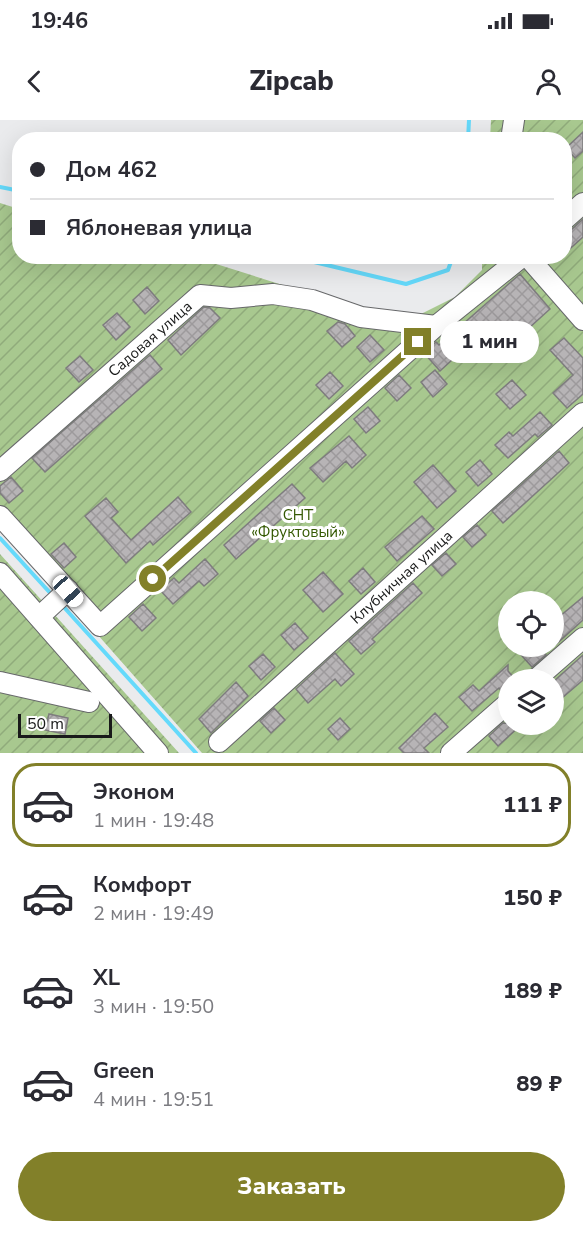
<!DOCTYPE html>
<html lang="ru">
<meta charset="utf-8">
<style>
body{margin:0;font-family:"Nunito Sans",sans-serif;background:#f7f7f7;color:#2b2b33;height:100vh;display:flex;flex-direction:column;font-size:22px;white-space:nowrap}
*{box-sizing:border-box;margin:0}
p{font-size:20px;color:#7c7c81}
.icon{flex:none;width:33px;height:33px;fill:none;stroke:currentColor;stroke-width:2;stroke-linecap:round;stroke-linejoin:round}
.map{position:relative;height:633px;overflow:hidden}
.panel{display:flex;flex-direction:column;background:#fff;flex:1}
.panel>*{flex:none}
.guide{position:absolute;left:12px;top:12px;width:560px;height:132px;border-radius:24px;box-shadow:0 6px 24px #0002;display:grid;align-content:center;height:132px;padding:0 18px;background:#fff}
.tools{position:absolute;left:498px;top:471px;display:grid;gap:12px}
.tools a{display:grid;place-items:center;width:66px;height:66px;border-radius:50%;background:#fff;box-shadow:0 6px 24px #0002;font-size:30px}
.scale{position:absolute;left:18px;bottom:15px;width:94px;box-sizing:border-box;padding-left:6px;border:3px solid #191a1a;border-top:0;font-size:16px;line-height:21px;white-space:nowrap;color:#191a1a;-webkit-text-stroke:4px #fff;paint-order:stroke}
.end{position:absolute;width:27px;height:27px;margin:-14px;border:8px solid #828029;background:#fff;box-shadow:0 0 0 3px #fff}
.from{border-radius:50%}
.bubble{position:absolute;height:42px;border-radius:21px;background:#fff;box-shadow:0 6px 24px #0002;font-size:20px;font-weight:800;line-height:42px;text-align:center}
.car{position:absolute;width:18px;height:36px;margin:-18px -9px;border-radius:8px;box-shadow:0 0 4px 2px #0007;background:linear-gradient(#fff 24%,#345 0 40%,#fff 0 76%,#345 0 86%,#fff 0)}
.guide b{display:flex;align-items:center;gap:21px;height:57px;font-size:22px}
.guide b+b{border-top:2px solid #e1e1e2}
.guide i{width:15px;height:15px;background:#2b2b33}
ul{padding:10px 0 0;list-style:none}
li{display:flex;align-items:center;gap:18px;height:84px;margin:0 12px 9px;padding:0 6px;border:3px solid transparent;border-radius:24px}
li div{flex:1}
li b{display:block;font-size:22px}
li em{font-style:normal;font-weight:800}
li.active{border-color:#828029}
li>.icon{width:54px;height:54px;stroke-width:1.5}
.primary-button{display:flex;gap:12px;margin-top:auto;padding:12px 18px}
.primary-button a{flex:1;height:69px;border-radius:36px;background:#828029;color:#fff;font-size:24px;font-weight:800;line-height:69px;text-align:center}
.status{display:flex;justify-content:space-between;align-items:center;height:42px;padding:0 30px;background:#fff;direction:ltr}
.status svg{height:16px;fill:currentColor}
header{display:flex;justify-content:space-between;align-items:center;height:78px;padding:0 18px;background:#fff;font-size:27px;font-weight:800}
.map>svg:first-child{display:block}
.garden{fill:url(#garden-furrows);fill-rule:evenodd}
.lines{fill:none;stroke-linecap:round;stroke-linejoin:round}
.stream{stroke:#65dafb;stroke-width:4}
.building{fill:url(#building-cross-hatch);stroke:#7e7c7e;stroke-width:1.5}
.minor-casing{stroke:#67686a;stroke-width:22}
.minor{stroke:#fff;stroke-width:20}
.route{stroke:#828029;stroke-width:8}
.labels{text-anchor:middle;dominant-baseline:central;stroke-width:6;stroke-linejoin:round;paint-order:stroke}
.street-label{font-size:15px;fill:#191a1a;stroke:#fff}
.park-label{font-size:15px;fill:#345902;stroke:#fff}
</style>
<div class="status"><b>19:46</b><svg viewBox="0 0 49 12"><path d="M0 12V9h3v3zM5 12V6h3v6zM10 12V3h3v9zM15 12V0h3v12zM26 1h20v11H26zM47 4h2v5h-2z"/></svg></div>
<header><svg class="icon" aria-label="back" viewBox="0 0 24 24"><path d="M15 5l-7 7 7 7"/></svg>Zipcab<svg class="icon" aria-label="person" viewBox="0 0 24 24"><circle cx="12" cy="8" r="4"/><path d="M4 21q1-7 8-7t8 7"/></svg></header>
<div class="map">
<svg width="583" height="633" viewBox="0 0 583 633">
<defs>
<pattern id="garden-furrows" width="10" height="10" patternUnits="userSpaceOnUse" patternTransform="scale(1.5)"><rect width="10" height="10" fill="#a8c88f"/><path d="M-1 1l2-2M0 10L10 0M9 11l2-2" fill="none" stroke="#90ab7b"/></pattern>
<pattern id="building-cross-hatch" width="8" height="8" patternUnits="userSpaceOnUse" patternTransform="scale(1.5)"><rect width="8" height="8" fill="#b7b4b6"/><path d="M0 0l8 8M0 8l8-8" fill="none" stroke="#9d9a9c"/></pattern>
</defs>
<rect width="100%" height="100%" fill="#eaebed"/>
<path class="garden" d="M491 0H583V633H202L0 404V83L19 89 20 136 194 137 368 192 421 194 455 177 482 150V137L564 136V20L490 19ZM508 482H554V526H508ZM508 560H554V604H508Z
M0 434 179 633H0Z"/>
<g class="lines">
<path class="stream" d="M468 20 469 0
M0 67 20 71
M289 136 406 164 448 150 453 136
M0 418 52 475
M61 484 196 633"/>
</g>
<path class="building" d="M583 12V31L575 38 566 28Z
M583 99V117L564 134V112L572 109Z
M520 154 550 189 508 227 487 204 450 237 452 240 440 251 424 233 436 222 439 225Z
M147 167 159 181 145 194 133 180Z
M204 187 210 188 220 198 181 235 168 220Z
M117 193 130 207 116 220 103 205Z
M338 202 345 204 355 216 342 227 327 211Z
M370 215 384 230 370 242 357 227Z
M564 218 583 238V274L567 288 553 273 573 255 550 230Z
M150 235 162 249 45 352 32 338Z
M80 236 93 250 79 262 66 248Z
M435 250 447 264 433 277 421 262Z
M330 252 343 266 329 279 316 265Z
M399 255 411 268 397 281 385 268Z
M512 260 526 275 510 289 496 274Z
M368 287 380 301 366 313 354 299Z
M540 292 552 305 538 317 535 314 508 338 495 325 509 312 513 316Z
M349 316 366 335 352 348 346 341 323 362 310 348Z
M559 331 569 343 503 403 492 391Z
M480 340 492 354 478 366 466 352Z
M433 345 456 371 437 388 414 362Z
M11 357 23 371 9 383 0 373V366Z
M292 364 305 378 236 439 224 425Z
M178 377 191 392 153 425 150 421 126 443 85 396 106 378 118 392 111 398 131 420Z
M422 396 434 409 397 441 385 427Z
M477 405 486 415 472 427 463 417Z
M64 423 76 437 64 448 51 434Z
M446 433 456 444 442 456 432 445Z
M205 439 218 454 204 466 199 461 173 484 160 470 174 458 179 463Z
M363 448 375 462 361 474 349 461Z
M323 452 343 474 323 492 303 470Z
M413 463 422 473 372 519 375 522 361 534 349 521Z
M583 477V500L554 526V501Z
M143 484 156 498 142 511 129 497Z
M295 503 308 518 294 530 281 515Z
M513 526H538L546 535 532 547Z
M335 533 354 554 341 566 335 559 308 583 296 569Z
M263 534 275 547 261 560 249 546Z
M583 535V560L562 578 554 569V561Z
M508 545V551L516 560H508V571L503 573 499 568 472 591 459 577 473 565 479 571Z
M236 562 248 576 211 613 199 599Z
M274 588 285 600 271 613 260 601Z
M435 593 448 607 424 628 429 633H404L399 628Z
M49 594 68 598 65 614 45 610Z
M340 598 350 609 338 620 328 609Z
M503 603 522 604 498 626 489 616Z"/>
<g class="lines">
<defs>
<g id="minor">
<path d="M511 20 514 0"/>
<path d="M564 100 583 83"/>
<path d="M527 136 583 200"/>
<path id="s1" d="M0 351 200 175 231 178 273 174 312 180 361 197 436 206"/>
<path d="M0 396 100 506 436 206 523 136"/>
<path d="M0 453 158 633"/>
<path d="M39 497 68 470"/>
<path d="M535 560 583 518"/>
<path d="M0 562 89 582"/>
<path id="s2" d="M219 622 583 293"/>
<path d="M451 633 508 583"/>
</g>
</defs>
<use href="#minor" class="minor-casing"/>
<use href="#minor" class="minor"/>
</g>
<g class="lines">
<path class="route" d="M153 459 418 222"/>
</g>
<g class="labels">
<g class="street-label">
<text stroke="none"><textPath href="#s1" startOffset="200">Садовая улица</textPath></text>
<text stroke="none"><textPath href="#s2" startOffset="246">Клубничная улица</textPath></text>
</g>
<g class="park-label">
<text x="298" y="395">СНТ<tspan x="298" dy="17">«Фруктовый»</tspan></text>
</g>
</g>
</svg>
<div class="tools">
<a><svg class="icon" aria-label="locate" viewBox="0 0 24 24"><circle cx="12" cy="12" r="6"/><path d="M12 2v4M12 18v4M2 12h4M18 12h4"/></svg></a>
<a><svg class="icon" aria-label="layers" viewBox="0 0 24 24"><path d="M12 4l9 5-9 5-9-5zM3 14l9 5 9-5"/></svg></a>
</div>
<div class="scale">50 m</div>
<i class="end from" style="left:153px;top:459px"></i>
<i class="end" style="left:418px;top:222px"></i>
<div class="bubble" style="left:440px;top:201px;width:99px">1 мин</div>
<i class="car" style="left:68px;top:471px;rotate:138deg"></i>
<div class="guide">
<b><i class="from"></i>Дом 462</b>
<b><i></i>Яблоневая улица</b>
</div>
</div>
<section class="panel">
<ul>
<li class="active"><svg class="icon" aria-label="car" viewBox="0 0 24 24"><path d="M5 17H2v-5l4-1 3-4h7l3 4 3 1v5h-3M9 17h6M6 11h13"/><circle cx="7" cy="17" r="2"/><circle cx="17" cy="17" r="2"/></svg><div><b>Эконом</b><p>1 мин · 19:48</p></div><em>111 ₽</em></li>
<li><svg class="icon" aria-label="car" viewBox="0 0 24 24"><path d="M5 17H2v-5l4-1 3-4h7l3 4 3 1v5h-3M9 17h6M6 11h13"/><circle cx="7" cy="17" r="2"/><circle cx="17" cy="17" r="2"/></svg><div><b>Комфорт</b><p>2 мин · 19:49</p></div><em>150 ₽</em></li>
<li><svg class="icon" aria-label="car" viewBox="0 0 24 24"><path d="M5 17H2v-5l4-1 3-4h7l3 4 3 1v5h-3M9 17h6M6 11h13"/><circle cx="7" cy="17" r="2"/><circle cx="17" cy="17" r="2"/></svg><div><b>XL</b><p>3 мин · 19:50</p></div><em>189 ₽</em></li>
<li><svg class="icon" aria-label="car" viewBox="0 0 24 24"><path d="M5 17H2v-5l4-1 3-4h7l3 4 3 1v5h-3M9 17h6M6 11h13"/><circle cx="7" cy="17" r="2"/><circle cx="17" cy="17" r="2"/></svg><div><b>Green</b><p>4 мин · 19:51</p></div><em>89 ₽</em></li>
</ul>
<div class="primary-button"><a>Заказать</a></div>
</section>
